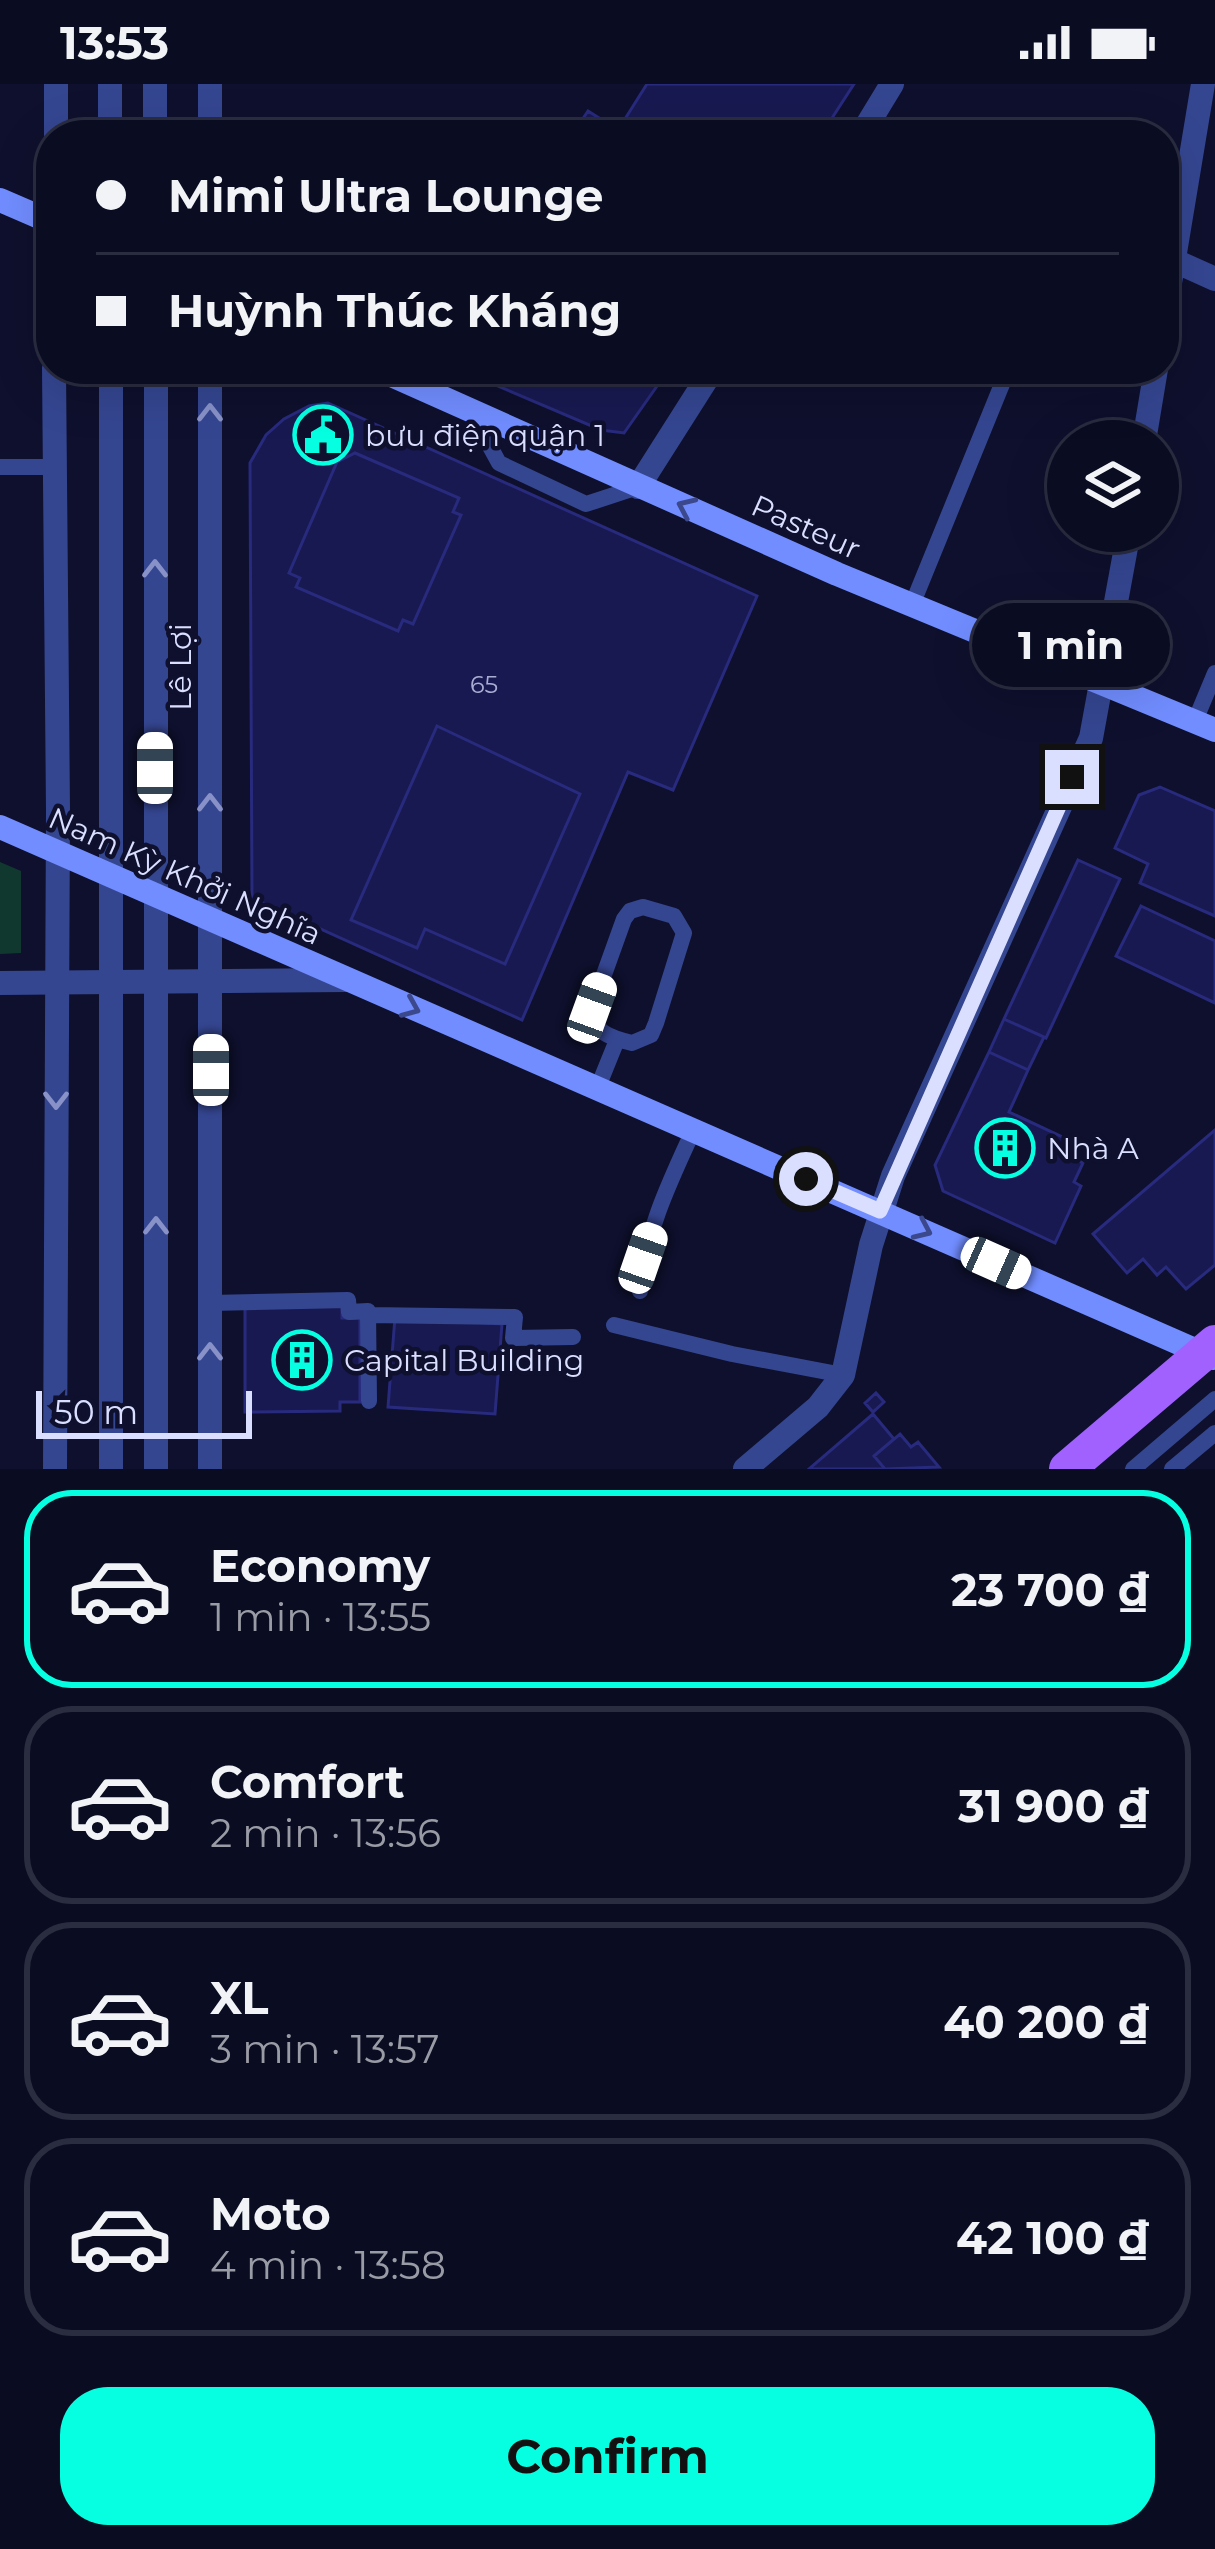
<!DOCTYPE html>
<meta charset="utf-8">
<style>
body{margin:0;font-family:Montserrat,sans-serif;background:#181a2f;color:#f1f3f6;height:100vh;display:flex;flex-direction:column;font-size:45px;white-space:nowrap}
*{box-sizing:border-box;margin:0}
p{font-size:39px;color:#999ba5}
.icon{flex:none;width:66px;height:66px;fill:none;stroke:currentColor;stroke-width:2;stroke-linecap:round;stroke-linejoin:round}
.map{position:relative;height:1385px;overflow:hidden}
.sheet{display:flex;flex-direction:column;background:#0a0c22;flex:1}
.sheet>*{flex:none}
.guide{position:absolute;left:36px;top:36px;width:1143px;height:264px;border-radius:48px;box-shadow:0 12px 48px #0002,0 0 0 3px #2a2c40;display:grid;align-content:center;height:264px;padding:0 60px;background:#0a0c22}
.controls{position:absolute;left:1047px;top:336px;display:grid;gap:24px}
.controls a{display:grid;place-items:center;width:132px;height:132px;border-radius:50%;background:#0a0c22;box-shadow:0 12px 48px #0002,0 0 0 3px #2a2c40;font-size:60px}
.scale{position:absolute;left:36px;bottom:30px;width:216px;box-sizing:border-box;padding-left:12px;border:6px solid #dadeff;border-top:0;font-size:33px;line-height:42px;white-space:nowrap;color:#dadeff;-webkit-text-stroke:9px #0e102d;paint-order:stroke}
.end{position:absolute;width:54px;height:54px;margin:-27px;border:15px solid #dadeff;background:#111;box-shadow:0 0 0 6px #111}
.from{border-radius:50%}
.bubble{position:absolute;height:84px;border-radius:42px;background:#0a0c22;box-shadow:0 12px 48px #0002,0 0 0 3px #2a2c40;font-size:39px;font-weight:700;line-height:84px;text-align:center}
.car{position:absolute;width:36px;height:72px;margin:-36px -18px;border-radius:15px;box-shadow:0 0 9px 3px #0007;background:linear-gradient(#fff 24%,#345 0 40%,#fff 0 76%,#345 0 86%,#fff 0)}
.guide b{display:flex;align-items:center;gap:42px;height:114px;font-size:45px}
.guide b+b{border-top:3px solid #2a2c40}
.guide i{width:30px;height:30px;background:#f1f3f6}
ul{padding:21px 0 0;list-style:none}
li{display:flex;align-items:center;gap:36px;height:198px;margin:0 24px 18px;padding:0 36px;border:6px solid #2a2c40;border-radius:48px}
li div{flex:1}
li b{display:block;font-size:45px}
li em{font-style:normal;font-weight:700}
li.on{border-color:#06ffe1}
li>.icon{width:108px;height:108px;stroke-width:1.5}
.button{display:flex;gap:24px;margin-top:auto;padding:24px 60px}
.button a{flex:1;height:138px;border-radius:48px;background:#06ffe1;color:#111;font-size:48px;font-weight:700;line-height:138px;text-align:center}
.status{display:flex;justify-content:space-between;align-items:center;height:84px;padding:0 60px;background:#0a0c22;direction:ltr}
.status svg{height:33px;fill:currentColor}
.map>svg:first-child{display:block}
.green{fill:#11382e}
.building{fill:#181950;stroke:#282a7e;stroke-width:3}
.lines{fill:none;stroke-linecap:round;stroke-linejoin:round}
.service{stroke:#354691;stroke-width:16}
.minor{stroke:#354691;stroke-width:24}
.tertiary{stroke:#354691;stroke-width:24}
.secondary{stroke:#718dff;stroke-width:24}
.primary{stroke:#a161ff;stroke-width:36}
.oneway{stroke:#8892c8}
.oneway2{stroke:#3b488c}
.route{stroke:#dadeff;stroke-width:15}
.labels{text-anchor:middle;dominant-baseline:central;stroke-width:9;stroke-linejoin:round;paint-order:stroke}
.number-label{font-size:24px;fill:#aaadd3}
.poi-label{font-size:30px;fill:#dadeff;stroke:#0e102d;text-anchor:start}
.street-label{font-size:30px;fill:#dadeff;stroke:#0e102d}
</style>
<div class="status"><b>13:53</b><svg viewBox="0 0 49 12"><path d="M0 12V9h3v3zM5 12V6h3v6zM10 12V3h3v9zM15 12V0h3v12zM26 1h20v11H26zM47 4h2v5h-2z"/></svg></div>
<div class="map">
<svg width="1215" height="1385" viewBox="0 0 1215 1385">
<rect width="100%" height="100%" fill="#0e102d"/>
<path class="green" d="M0 778 21 787V869L0 870Z"/>
<path class="building" d="M647 0H854L821 51H625L618 46Z
M588 27 618 46 625 51H572Z
M458 285H669L624 349 601 346Z
M328 319 757 512 673 706 628 688 522 936 252 814 250 379 266 351 284 335 309 322Z
M355 369 459 414 453 428 461 431 413 540 403 536 398 547 296 503 300 494 289 489 337 378Z
M437 642 580 710 505 880 425 845 417 864 351 836Z
M1160 703 1215 727V832L1140 799 1148 780 1115 764 1139 711Z
M1078 776 1120 795 1046 954 1004 935Z
M1141 822 1215 857V919L1116 872Z
M1004 935 1044 953 1028 986 989 968Z
M989 968 1028 986 1009 1028 1071 1057 1065 1071 1083 1079 1074 1098 1081 1102 1055 1159 943 1107 935 1081Z
M1215 1046V1181L1186 1205 1166 1183 1157 1191 1143 1175 1127 1189 1093 1150Z
M342 1220V1234H360V1318H340V1327L245 1328V1221Z
M395 1233 502 1240 495 1330 388 1323Z
M876 1309 884 1318 873 1328 865 1319Z
M873 1330 894 1355 874 1372 885 1385H809Z
M900 1350 911 1363 918 1358 939 1383 885 1385 874 1372Z"/>
<g class="lines">
<path class="service" d="M470 326 499 379 586 420 638 403
M0 383H53
M912 521 1007 288
M1195 637 1215 589
M643 823 674 832 684 849 656 939 651 951 632 959C611 954 591 948 592 924L624 835 630 827Z
M598 1003 617 956
M640 1207C645 1149 669 1099 693 1047
M210 1219 348 1216 349 1228 368 1227 369 1317
M369 1231 515 1233 513 1254 573 1253
M614 1241 732 1270 843 1291
M1133 1385 1215 1315
M1172 1385 1215 1349"/>
<path class="minor" d="M869 38 897 51
M861 51 892 0
M1164 172 1215 195
M1164 235 1203 0
M1144 357 1156 285
M638 403 713 285
M0 899 346 896
M745 1385 818 1323 843 1291 871 1161 893 1092 1091 654 1129 447"/>
<path class="tertiary" d="M56 0V51
M110 0V51
M155 51V0
M210 51V0
M54 285 58 727 55 1385
M156 285V1385
M111 1385V285
M210 1385V285"/>
<path class="secondary" d="M0 116 51 138
M378 285 837 490 1215 646
M0 743 1213 1274"/>
<path class="primary" d="M1067 1385 1215 1259"/>
</g>
<defs><path id="oneway-chevron" d="M-2-3.5L2.5 0L-2 3.5" fill="none" stroke-width="1.6" stroke-linecap="round" stroke-linejoin="round" transform="scale(3)"/></defs>
<g class="oneway">
<use href="#oneway-chevron" transform="translate(210 329) rotate(-90)"/>
<use href="#oneway-chevron" transform="translate(155 485) rotate(-90)"/>
<use href="#oneway-chevron" transform="translate(210 719) rotate(-90)"/>
<use href="#oneway-chevron" transform="translate(56 1016) rotate(90)"/>
<use href="#oneway-chevron" transform="translate(156 1142) rotate(-90)"/>
<use href="#oneway-chevron" transform="translate(210 1268) rotate(-90)"/>
</g>
<g class="oneway2">
<use href="#oneway-chevron" transform="translate(686 423) rotate(-156)"/>
<use href="#oneway-chevron" transform="translate(411 924) rotate(23)"/>
<use href="#oneway-chevron" transform="translate(923 1146) rotate(24)"/>
</g>
<g class="lines">
<path class="route" d="M806 1095 880 1127 1072 693"/>
</g>
<defs>
<symbol id="civic-ring" viewBox="-11 -11 22 22"><circle r="9.5" fill="#0e102d" stroke="#06ffe1" stroke-width="1.5"/><path d="M-.6-6.5H3V-4.5H.6V-3L4-1V1h2V6H-6V1h2V-1L-.6-3ZM-1.2 2.5V6h2.4V2.5Z" fill="#06ffe1"/></symbol>
<symbol id="building-ring" viewBox="-11 -11 22 22"><circle r="9.5" fill="#0e102d" stroke="#06ffe1" stroke-width="1.5"/><path d="M-4-6H4V6H1V3H-1V6H-4ZM-2.5-4.3h1.7v1.8h-1.7ZM.8-4.3h1.7v1.8H.8ZM-2.5-1h1.7V.8h-1.7ZM.8-1h1.7V.8H.8Z" fill="#06ffe1"/></symbol>
</defs>
<g fill-rule="evenodd">
<use href="#civic-ring" x="290" y="318" width="66" height="66"/>
<use href="#building-ring" x="972" y="1031" width="66" height="66"/>
<use href="#building-ring" x="269" y="1243" width="66" height="66"/>
</g>
<g class="labels">
<g class="number-label">
<text x="484" y="600">65</text>
</g>
<g class="poi-label">
<text x="365" y="351">bưu điện quận 1</text>
<text x="1047" y="1064">Nhà A</text>
<text x="344" y="1276">Capital Building</text>
</g>
<g class="street-label">
<text transform="translate(806 443) rotate(24)">Pasteur</text>
<text transform="translate(180 583) rotate(-90)">Lê Lợi</text>
<text transform="translate(185 792) rotate(24)">Nam Kỳ Khởi Nghĩa</text>
</g>
</g>
</svg>
<div class="controls">
<a><svg class="icon" aria-label="layers" viewBox="0 0 24 24"><path d="M12 4l9 5-9 5-9-5zM3 14l9 5 9-5"/></svg></a>
</div>
<div class="scale">50 m</div>
<i class="end from" style="left:806px;top:1095px"></i>
<i class="end" style="left:1072px;top:693px"></i>
<div class="bubble" style="left:972px;top:519px;width:198px">1 min</div>
<i class="car" style="left:155px;top:684px;rotate:0deg"></i>
<i class="car" style="left:592px;top:924px;rotate:20deg"></i>
<i class="car" style="left:211px;top:986px;rotate:0deg"></i>
<i class="car" style="left:643px;top:1174px;rotate:19deg"></i>
<i class="car" style="left:996px;top:1179px;rotate:114deg"></i>
<div class="guide">
<b><i class="from"></i>Mimi Ultra Lounge</b>
<b><i></i>Huỳnh Thúc Kháng</b>
</div>
</div>
<section class="sheet">
<ul>
<li class="on"><svg class="icon" aria-label="car" viewBox="0 0 24 24"><path d="M5 17H2v-5l4-1 3-4h7l3 4 3 1v5h-3M9 17h6M6 11h13"/><circle cx="7" cy="17" r="2"/><circle cx="17" cy="17" r="2"/></svg><div><b>Economy</b><p>1 min · 13:55</p></div><em>23 700 ₫</em></li>
<li><svg class="icon" aria-label="car" viewBox="0 0 24 24"><path d="M5 17H2v-5l4-1 3-4h7l3 4 3 1v5h-3M9 17h6M6 11h13"/><circle cx="7" cy="17" r="2"/><circle cx="17" cy="17" r="2"/></svg><div><b>Comfort</b><p>2 min · 13:56</p></div><em>31 900 ₫</em></li>
<li><svg class="icon" aria-label="car" viewBox="0 0 24 24"><path d="M5 17H2v-5l4-1 3-4h7l3 4 3 1v5h-3M9 17h6M6 11h13"/><circle cx="7" cy="17" r="2"/><circle cx="17" cy="17" r="2"/></svg><div><b>XL</b><p>3 min · 13:57</p></div><em>40 200 ₫</em></li>
<li><svg class="icon" aria-label="car" viewBox="0 0 24 24"><path d="M5 17H2v-5l4-1 3-4h7l3 4 3 1v5h-3M9 17h6M6 11h13"/><circle cx="7" cy="17" r="2"/><circle cx="17" cy="17" r="2"/></svg><div><b>Moto</b><p>4 min · 13:58</p></div><em>42 100 ₫</em></li>
</ul>
<div class="button"><a>Confirm</a></div>
</section>
